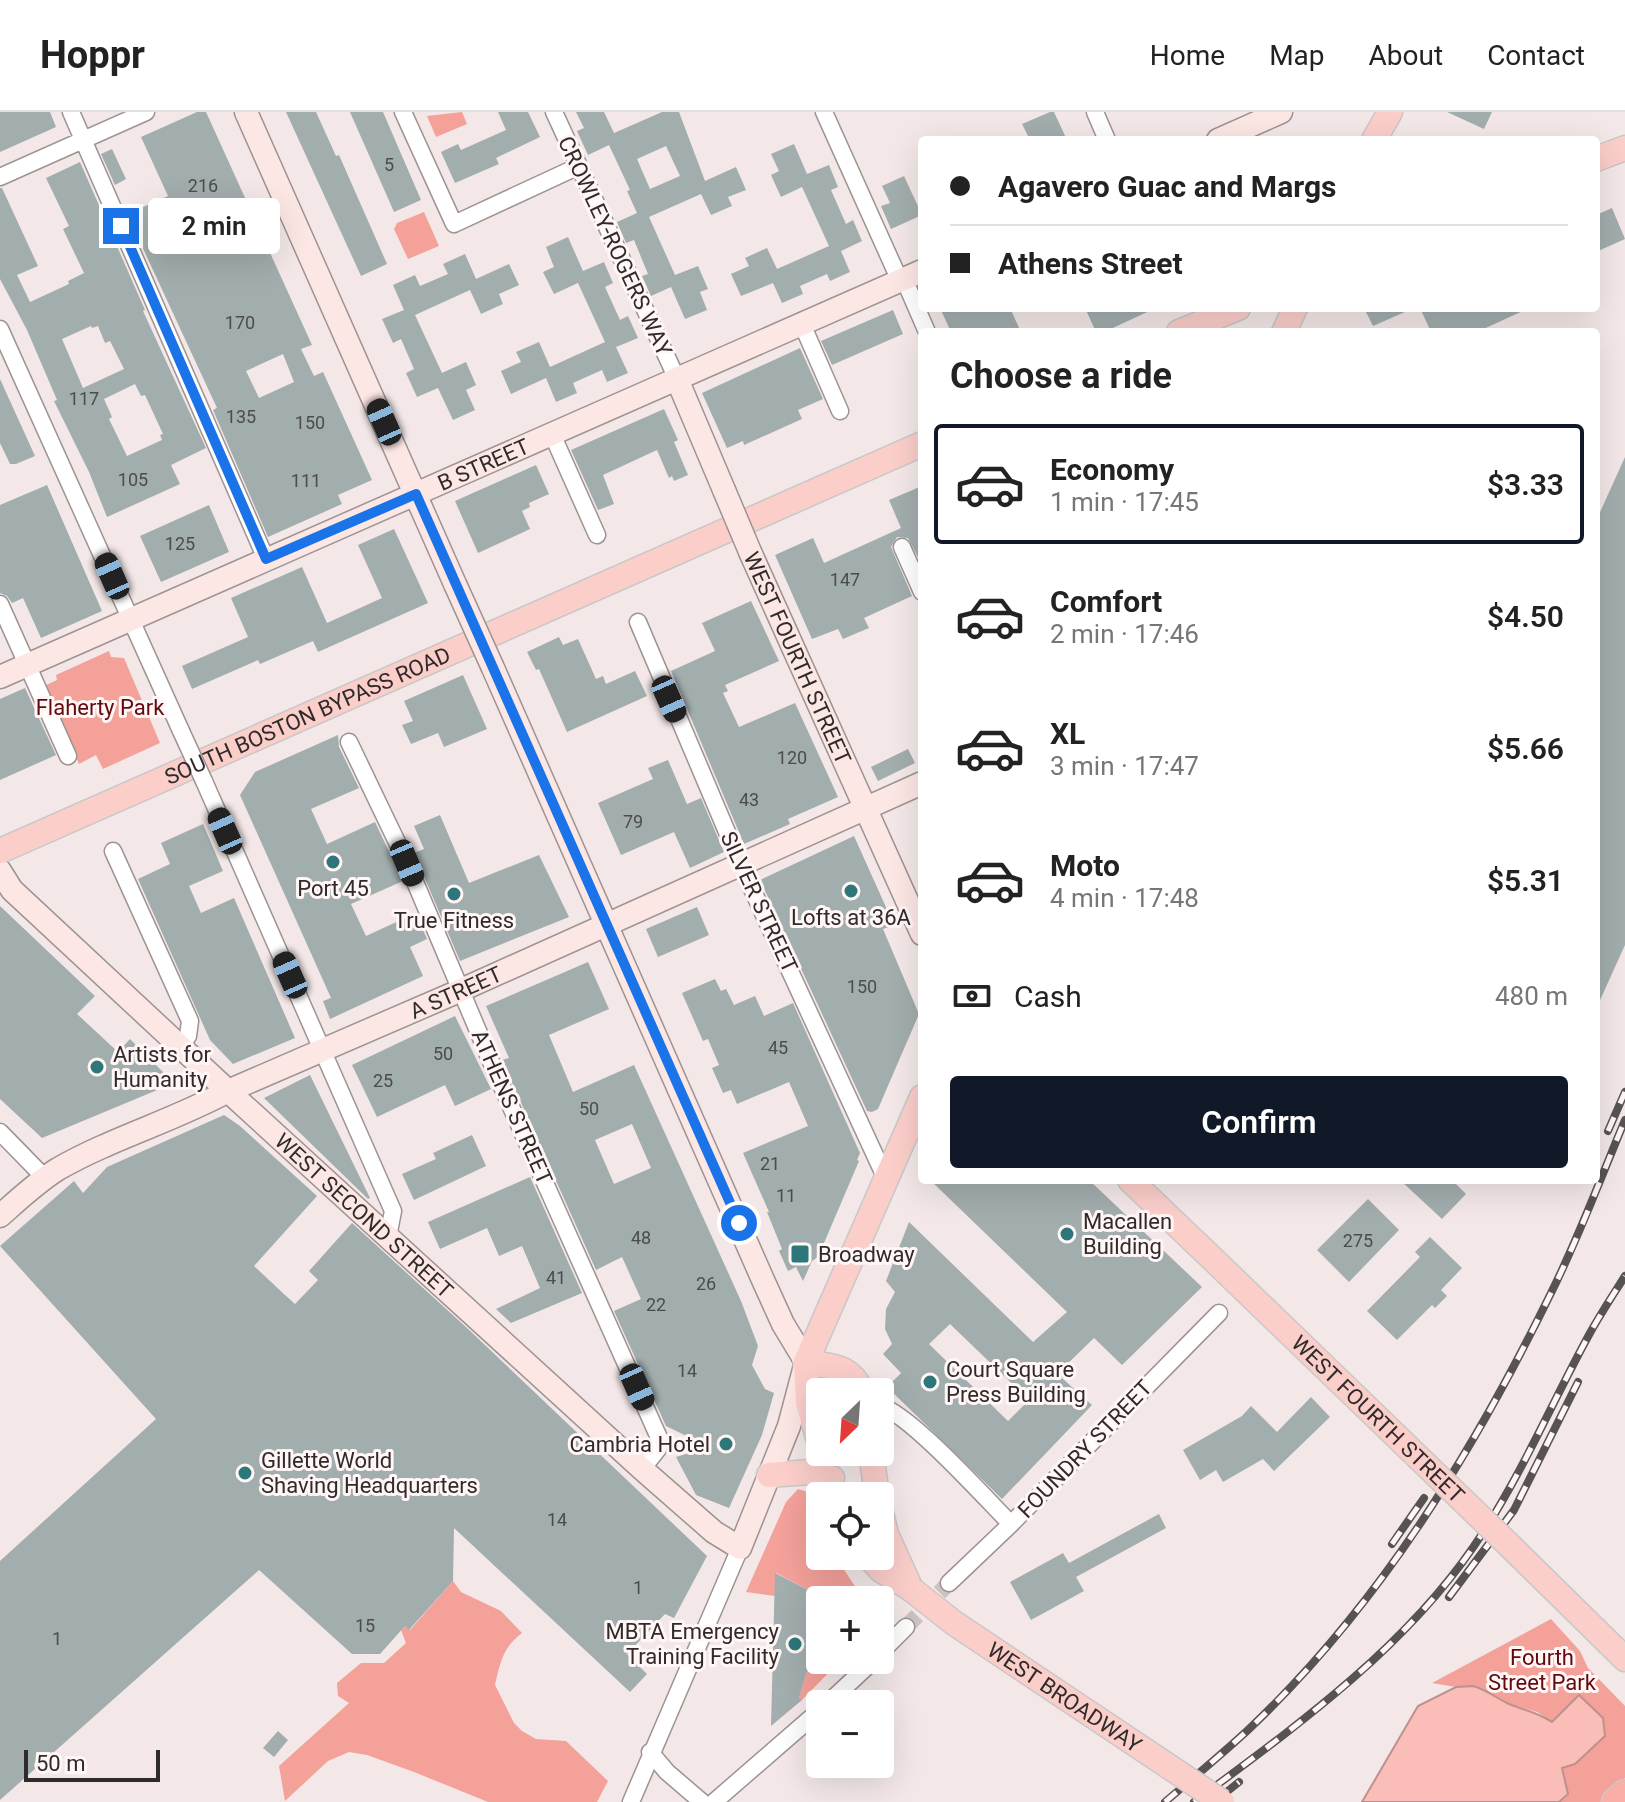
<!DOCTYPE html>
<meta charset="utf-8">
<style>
body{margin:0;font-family:Roboto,sans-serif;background:#f6f6f6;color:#222;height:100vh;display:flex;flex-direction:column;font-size:30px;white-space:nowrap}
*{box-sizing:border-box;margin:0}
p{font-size:26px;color:#767676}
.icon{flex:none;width:44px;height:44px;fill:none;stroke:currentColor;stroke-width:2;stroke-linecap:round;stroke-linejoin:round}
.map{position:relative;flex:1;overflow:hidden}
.details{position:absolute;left:918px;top:216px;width:682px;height:856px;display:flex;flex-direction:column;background:#fff;border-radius:8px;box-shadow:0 8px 32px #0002}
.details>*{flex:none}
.top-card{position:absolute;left:918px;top:24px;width:682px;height:176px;border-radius:8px;box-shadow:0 8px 32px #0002;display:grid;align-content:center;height:176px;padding:0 32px;background:#fff}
.needle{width:52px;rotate:205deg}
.controls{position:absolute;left:806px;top:1266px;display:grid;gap:16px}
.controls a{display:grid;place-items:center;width:88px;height:88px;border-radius:8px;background:#fff;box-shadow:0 8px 32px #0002;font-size:40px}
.scale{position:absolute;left:24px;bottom:20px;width:136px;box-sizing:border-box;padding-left:8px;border:4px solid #2f2b2b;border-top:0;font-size:22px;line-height:28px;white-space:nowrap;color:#2f2b2b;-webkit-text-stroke:6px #fff6f5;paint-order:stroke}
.end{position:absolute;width:36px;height:36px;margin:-18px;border:10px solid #1a73e8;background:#fff;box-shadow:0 0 0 4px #fff}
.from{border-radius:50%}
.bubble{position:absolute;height:56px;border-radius:8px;background:#fff;box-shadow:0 8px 32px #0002;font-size:26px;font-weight:600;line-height:56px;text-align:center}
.car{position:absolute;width:24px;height:48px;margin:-24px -12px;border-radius:10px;box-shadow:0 0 6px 2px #0007;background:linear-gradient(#222 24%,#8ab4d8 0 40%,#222 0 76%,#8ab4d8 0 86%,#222 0)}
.top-card b{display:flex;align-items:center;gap:28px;height:76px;font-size:30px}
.top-card b+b{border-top:2px solid #e0e0e0}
.top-card i{width:20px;height:20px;background:#222}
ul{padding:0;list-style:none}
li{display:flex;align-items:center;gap:24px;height:120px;margin:0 16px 12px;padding:0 16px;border:4px solid transparent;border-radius:8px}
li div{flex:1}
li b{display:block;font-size:30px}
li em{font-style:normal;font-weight:600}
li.selected{border-color:#111827}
li>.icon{width:72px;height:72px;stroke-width:1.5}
h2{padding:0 32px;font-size:36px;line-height:96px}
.pay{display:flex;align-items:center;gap:20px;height:88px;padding:0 32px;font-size:30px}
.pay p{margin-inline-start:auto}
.primary-button{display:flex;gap:16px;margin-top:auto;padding:16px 32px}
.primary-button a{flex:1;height:92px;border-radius:8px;background:#111827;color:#fff;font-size:32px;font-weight:600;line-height:92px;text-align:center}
header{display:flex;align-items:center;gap:48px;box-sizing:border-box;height:112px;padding:0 40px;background:#fff;border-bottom:2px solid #e0e0e0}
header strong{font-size:38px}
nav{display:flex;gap:44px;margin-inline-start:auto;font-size:28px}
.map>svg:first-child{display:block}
.green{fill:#f4a19a}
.water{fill:#fabdb7;stroke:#bd918d;stroke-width:2}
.building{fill:#a2adae;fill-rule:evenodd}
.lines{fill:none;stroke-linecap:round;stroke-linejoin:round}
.street-tunnel{stroke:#ccc2c1;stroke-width:16;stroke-dasharray:16 8;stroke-linecap:butt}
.street-casing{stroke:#9d9392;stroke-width:19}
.secondary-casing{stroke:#9d9392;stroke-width:25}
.primary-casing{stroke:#c9c8c8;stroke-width:27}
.highway-casing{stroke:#c9c8c8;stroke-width:31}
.street{stroke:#fff;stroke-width:16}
.secondary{stroke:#fde7e5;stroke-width:22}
.primary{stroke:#fbceca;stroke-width:24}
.highway{stroke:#f9aea7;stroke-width:28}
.rail-casing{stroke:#585353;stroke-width:8}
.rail{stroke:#fff6f5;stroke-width:5;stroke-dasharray:15;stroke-linecap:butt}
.street-bridge-casing{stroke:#9d9392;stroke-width:19;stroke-linecap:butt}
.secondary-bridge-casing{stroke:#9d9392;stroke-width:25;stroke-linecap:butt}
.primary-bridge-casing{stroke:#c9c8c8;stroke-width:27;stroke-linecap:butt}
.street-bridge{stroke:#fff;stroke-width:16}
.secondary-bridge{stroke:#fde7e5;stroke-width:22}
.primary-bridge{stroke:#fbceca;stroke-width:24}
.route{stroke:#1a73e8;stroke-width:10}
.poi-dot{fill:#2d777a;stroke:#fff6f5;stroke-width:3}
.labels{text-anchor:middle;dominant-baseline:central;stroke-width:6;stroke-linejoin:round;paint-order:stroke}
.number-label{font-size:18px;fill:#4c4c4c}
.street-label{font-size:22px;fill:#2f2b2b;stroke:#fff6f5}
.park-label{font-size:22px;fill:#61090f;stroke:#fff6f5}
.poi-label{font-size:22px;fill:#2f2b2b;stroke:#fff6f5;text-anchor:start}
</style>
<header>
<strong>Hoppr</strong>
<nav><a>Home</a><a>Map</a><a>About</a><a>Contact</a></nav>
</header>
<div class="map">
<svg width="1625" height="1690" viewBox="0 0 1625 1690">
<rect width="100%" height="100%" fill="#f3e8e7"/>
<path class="green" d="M462 0 467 12 436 25 427 4Z
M424 100 439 134 408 147 394 117 397 111Z
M109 539 111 545 124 546 160 631 103 657 96 643 79 652 44 574 57 568 56 563Z
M798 1377 808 1380 820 1411V1444H835L864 1488H828L776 1461 775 1484 746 1480 786 1390Z
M453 1469 461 1480 501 1499 522 1521C503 1535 500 1551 495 1573L514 1611 522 1619 536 1627 566 1629 608 1669 597 1690H488L414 1660 367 1643 349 1640 328 1649 285 1689 279 1654 349 1591 338 1584 337 1571 361 1551H384L406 1531 401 1518 405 1514 410 1518Z
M1551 1507 1580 1539 1588 1556 1625 1594V1666L1601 1690H1559L1568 1682 1562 1656 1579 1583 1552 1610 1537 1600 1509 1592 1473 1574 1456 1575 1432 1571Z
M820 1515V1548H841L802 1588 799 1586Z"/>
<path class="water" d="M1473 1574C1487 1578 1496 1586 1509 1592 1526 1599 1535 1599 1552 1610L1579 1583 1603 1606 1605 1624 1575 1652 1562 1656 1568 1682 1559 1690H1362L1418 1594 1456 1575Z"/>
<path class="building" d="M0 0H50L56 15 0 40Z
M197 0H206L312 233 301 237 314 264 323 260 372 368 338 383 342 392 268 425 213 298 217 296 127 102 168 84 141 25ZM283 242 294 270 259 286 246 259Z
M286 0H316L336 44 339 43 387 152 361 164Z
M350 0H383L421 88 394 100Z
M498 0H528L540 25 496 46 499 52 455 71 441 40 458 32 461 38 506 18Z
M576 0H604L614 21 662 0H679L705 69 736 55 746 78 728 85 732 94 711 103 701 82 649 105 675 163 698 154 708 177 700 180 707 198 685 207 671 175 651 184 642 164 648 162 634 128 626 131 617 110 637 101 627 79 630 78 609 33 588 43 577 19 584 16ZM666 34 680 64 650 77 637 47Z
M1050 0H1054L1067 28H1030L1022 12Z
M1447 0H1492L1484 17Z
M794 32 807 62 829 53 838 75 831 78 846 112 853 108 862 129 841 139 850 160 830 169 827 162 800 174 803 182 782 191 773 171 741 184 731 162 749 154 745 146 767 136 777 157 829 134 802 75 781 85 771 63 779 59 771 42Z
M112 37 126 67 115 73 101 42Z
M80 50 145 198 143 199 206 336 171 353 180 372 107 405 89 360 54 289 57 288 27 218 0 167V76H2L38 154 17 163 30 190 69 172 68 169 84 161 63 117 69 114 46 66ZM91 214 92 216 98 214 105 231 110 229 124 257 83 276 62 227ZM135 272 141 284 145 283 163 322 160 323 162 328 127 344 109 307 112 305 104 287Z
M904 64 922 103 891 117 881 94 890 91 882 74Z
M1612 96 1625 127 1596 140V103Z
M568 125 583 159 604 150 613 171 605 175 620 208 628 204 638 226 616 235 628 261 607 270 602 258 573 271 577 281 556 290 546 266 511 282 501 259 521 250 516 240 539 230 550 255 605 230 578 171 554 182 543 160 554 155 546 135Z
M465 142 476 167 509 152 519 173 499 182 503 192 481 202 470 178 415 203 442 261 466 250 476 273 466 278 475 298 453 308 438 276 417 285 406 261 414 257 401 227 393 231 382 207 404 198 393 173 415 163 420 174 448 162 443 152Z
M940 196H1010L1021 220H951Z
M1085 196H1156L1104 220H1096Z
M1364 196H1414L1373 214Z
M1420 196H1529L1477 220H1431Z
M893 198 903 222 832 253 821 229Z
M800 236 823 287 798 298 802 307 744 333 743 329 727 336 702 281Z
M0 267 35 344 16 352H10L0 331Z
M664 297 678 328 674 330 688 363 674 369 672 364 669 366 657 338 603 363 614 392 598 398 571 338Z
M1625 345V833L1596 897V409Z
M536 353 549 382 529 391 530 395 522 399 530 417 478 441 455 389Z
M47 373 102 499 41 526 23 486 12 491 7 484 0 481V393Z
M922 374V453L908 426 897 425 891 435 912 484 864 506 869 516 857 521 843 527 838 517 812 527 775 443 813 426 824 451 901 416 889 388Z
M209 393 229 440 161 470 140 424Z
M394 417 428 491 318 540 313 529 260 552 258 548 192 577 182 554 248 525 231 486 302 455 327 511 382 486 358 433Z
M751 489 779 549 725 573 728 579 723 581 739 615 795 591 838 685 788 707 790 712 744 732 671 559 715 539 702 511Z
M559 525 563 533 578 527 596 567 603 564 606 572 635 559 647 584 567 620 539 557 536 558 527 540Z
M463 563 487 617 444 635 438 621 411 632 402 613 413 609 404 589Z
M25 576 56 643 0 668V587Z
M338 623 339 635 359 676 311 697 327 732 375 710 403 769 351 792 366 824 416 801 427 827 410 835 423 864 330 907 323 889 331 886 240 683 255 660Z
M908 637 915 651 878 669 871 655Z
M668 648 687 692 701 686 724 740 690 756 674 720 621 743 598 691 653 667 648 656Z
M440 703 469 771 539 743 569 805 460 849 414 741 424 737 414 714Z
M203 712 223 759 189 774 201 801 234 786 295 926 233 952 210 928 138 767 170 752 161 731Z
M854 724 894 813 883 817 919 902 878 997 872 1000 867 999 760 768Z
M0 794 95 884 77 902 118 940 130 927 174 971 42 1026 0 987Z
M697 795 709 823 658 845 646 817Z
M588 850 609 897 549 923 573 980 634 953 741 1189 758 1234 752 1253 765 1277 774 1281 762 1323 729 1396 696 1383 676 1345 709 1335 666 1314 614 1199 641 1187 622 1145 596 1158 502 948 509 946 486 894ZM632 1012 651 1056 614 1072 595 1028Z
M715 867 721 879 726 877 734 893 755 884 764 904 793 891 860 1041 857 1048 859 1049 818 1145 812 1149 803 1169 796 1155 788 1159 779 1139 782 1137 767 1100H769L743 1041 808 1014 789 970 737 992 731 978 723 981 712 956 719 953 708 927 703 929 682 881Z
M455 904 491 977 455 994 445 973 377 1005 352 953Z
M310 963 370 1086 368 1087 264 986Z
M224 1003 240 1014 317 1084 254 1154 285 1183 295 1192 318 1168 309 1159 352 1111 467 1216 707 1444 674 1506 665 1502 627 1542 647 1562 630 1580 454 1416 453 1469 409 1518 405 1514 380 1542H352L259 1458 0 1688V1449L156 1307 0 1134 74 1069 83 1081 107 1055Z
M472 1023 486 1054 414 1088 402 1062 436 1047 433 1041Z
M530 1065 582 1181 511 1211 496 1197 540 1176 522 1134 499 1144 487 1116 440 1137 428 1110Z
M930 1068H1089L1202 1175 1122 1253 1094 1226 1060 1259 1065 1263 1062 1266 1092 1293 1002 1387 887 1275 901 1261 883 1242 892 1232 885 1217 886 1197 895 1180 886 1169 909 1110 1033 1230 1067 1200ZM950 1212 1029 1288 1008 1309 929 1232Z
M1400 1068H1452L1466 1082 1442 1107Z
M1368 1087 1399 1118 1349 1170 1317 1138Z
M1430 1125 1462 1156 1441 1178 1447 1184 1435 1196 1432 1193 1397 1228 1367 1199 1420 1145 1415 1140Z
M1311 1285 1330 1305 1274 1359 1263 1347 1223 1370 1216 1358 1200 1368 1183 1338 1242 1304 1251 1294 1277 1320Z
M1159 1402 1166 1416 1076 1465 1084 1479 1031 1508 1010 1470 1063 1441 1069 1451Z
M775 1461 820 1484V1515L799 1586 802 1588 771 1614Z
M278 1619 288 1628 274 1645 263 1636Z"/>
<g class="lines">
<path class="street-tunnel" d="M906 1515 949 1471"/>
<defs>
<path id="street" d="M71 0 266 447
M403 0 454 112 579 54
M554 0 677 267
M824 0 900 169
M1095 0 1107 28
M0 65 146 0
M904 167 927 220
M802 212 840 299
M0 217 181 619
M552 322 597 423
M902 435 922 480
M0 492 68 644
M638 510 741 753 886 1067
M349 630 407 751 495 959 660 1328 658 1337 642 1357
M204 669 393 1099 388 1125
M113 739 190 909 188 924 180 935
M0 1020 45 1066
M880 1294C909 1301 986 1387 1011 1412
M949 1471 1011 1412 1219 1201
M880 1541 906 1515
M827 1592 874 1548
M650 1640 667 1660 702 1690
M631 1690 740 1436
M714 1690 820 1598"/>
<g id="secondary">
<path d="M246 0 455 472"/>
<path d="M1218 28 1281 0"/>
<path d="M677 267 724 378"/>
<path id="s1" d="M751 442 922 822"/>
<path id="s2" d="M0 565 922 159"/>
<path id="s3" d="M0 759 12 778 228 979 642 1357 714 1420 740 1436 789 1314 806 1250 783 1212 763 1168 493 556"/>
<path id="s4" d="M0 1104C18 1088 37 1070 58 1057 112 1026 173 1009 228 979L450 883 922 671"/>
</g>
<g id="primary">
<path d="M1374 28 1390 0"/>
<path d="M1596 47 1625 36"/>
<path d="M1179 220 1238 196"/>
<path d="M1284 220 1295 196"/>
<path id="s5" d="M0 739 922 332"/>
<path d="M1130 1068 1220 1154"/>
<path d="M806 1250C832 1255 850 1252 862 1280"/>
<path d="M820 1332 808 1291 806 1250 922 985"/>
<path d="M871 1340 877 1384"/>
<path d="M769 1363 809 1360 832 1366"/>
<path d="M880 1397 886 1422 911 1477"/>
<path d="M1509 1433 1625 1547"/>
<path d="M868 1444 881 1458 911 1477"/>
</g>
<path id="highway" d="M1616 1690 1625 1682"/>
</defs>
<use href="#street" class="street-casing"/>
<use href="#secondary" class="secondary-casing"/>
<use href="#primary" class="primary-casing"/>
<use href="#highway" class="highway-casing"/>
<use href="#street" class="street"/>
<use href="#secondary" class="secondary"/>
<use href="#primary" class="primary"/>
<use href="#highway" class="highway"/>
<defs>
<path id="rail" d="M1608 1019 1625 980
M1392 1432 1424 1386
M1449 1485 1514 1398 1578 1270
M1165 1690C1193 1666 1221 1643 1248 1618 1378 1495 1473 1341 1551 1181 1579 1125 1601 1065 1625 1008
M1194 1690C1295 1615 1402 1539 1474 1434 1520 1367 1551 1292 1590 1221 1601 1201 1613 1183 1625 1164
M1214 1690 1239 1670"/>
</defs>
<use href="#rail" class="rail-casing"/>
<use href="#rail" class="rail"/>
<defs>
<path id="street-bridge" d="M181 619 204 669"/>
<path id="secondary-bridge" d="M724 378 751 442
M455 472 493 556"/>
<g id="primary-bridge">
<path id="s6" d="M1220 1154 1509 1433"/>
<path id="s7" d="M911 1477 954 1511 1222 1690"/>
</g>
</defs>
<use href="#street-bridge" class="street-bridge-casing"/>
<use href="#secondary-bridge" class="secondary-bridge-casing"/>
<use href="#primary-bridge" class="primary-bridge-casing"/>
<use href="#street-bridge" class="street-bridge"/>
<use href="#secondary-bridge" class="secondary-bridge"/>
<use href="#primary-bridge" class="primary-bridge"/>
</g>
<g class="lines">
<path class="route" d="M121 114 266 447 416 382 739 1111"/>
</g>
<g class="poi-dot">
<circle cx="333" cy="750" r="8"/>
<circle cx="851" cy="779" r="8"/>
<circle cx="454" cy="782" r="8"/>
<circle cx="97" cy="955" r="8"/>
<circle cx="1067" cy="1122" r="8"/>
<rect x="790" y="1132" width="20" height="20" rx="4"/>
<circle cx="930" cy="1270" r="8"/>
<circle cx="726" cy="1332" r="8"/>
<circle cx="245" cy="1361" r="8"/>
<circle cx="795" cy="1532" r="8"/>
</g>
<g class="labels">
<g class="number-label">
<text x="389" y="52">5</text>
<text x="203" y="73">216</text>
<text x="240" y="210">170</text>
<text x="84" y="286">117</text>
<text x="241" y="304">135</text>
<text x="310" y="310">150</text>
<text x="133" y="367">105</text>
<text x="306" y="368">111</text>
<text x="180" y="431">125</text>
<text x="845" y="467">147</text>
<text x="792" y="645">120</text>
<text x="749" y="687">43</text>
<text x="633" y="709">79</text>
<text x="862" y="874">150</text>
<text x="778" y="935">45</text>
<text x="443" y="941">50</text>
<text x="383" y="968">25</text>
<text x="589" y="996">50</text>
<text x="770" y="1051">21</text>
<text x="786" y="1083">11</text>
<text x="641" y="1125">48</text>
<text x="1358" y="1128">275</text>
<text x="556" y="1165">41</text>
<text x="706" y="1171">26</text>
<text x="656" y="1192">22</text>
<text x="687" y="1258">14</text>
<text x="557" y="1407">14</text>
<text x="638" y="1475">1</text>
<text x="365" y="1513">15</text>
<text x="57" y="1526">1</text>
</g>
<g class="street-label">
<text transform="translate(615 134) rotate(65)">CROWLEY-ROGERS WAY</text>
<text stroke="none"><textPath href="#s2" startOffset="528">B STREET</textPath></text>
<text stroke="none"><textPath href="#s1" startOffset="114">WEST FOURTH STREET</textPath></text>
<text stroke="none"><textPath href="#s5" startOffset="336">SOUTH BOSTON BYPASS ROAD</textPath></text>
<text transform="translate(759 790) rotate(65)">SILVER STREET</text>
<text stroke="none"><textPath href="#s4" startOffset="510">A STREET</textPath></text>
<text transform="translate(512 995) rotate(66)">ATHENS STREET</text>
<text stroke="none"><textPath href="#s3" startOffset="502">WEST SECOND STREET</textPath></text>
<text stroke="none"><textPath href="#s6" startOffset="220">WEST FOURTH STREET</textPath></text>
<text transform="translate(1085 1337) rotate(-46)">FOUNDRY STREET</text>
<text stroke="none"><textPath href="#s7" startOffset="188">WEST BROADWAY</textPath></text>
</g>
<g class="park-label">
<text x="100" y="595">Flaherty Park</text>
<text x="1542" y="1545">Fourth<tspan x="1542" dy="25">Street Park</tspan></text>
</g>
<g class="poi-label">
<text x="333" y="776" text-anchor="middle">Port 45</text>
<text x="851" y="805" text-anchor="middle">Lofts at 36A</text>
<text x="454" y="808" text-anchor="middle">True Fitness</text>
<text x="113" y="942">Artists for<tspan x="113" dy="25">Humanity</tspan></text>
<text x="1083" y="1109">Macallen<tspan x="1083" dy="25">Building</tspan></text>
<text x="818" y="1142">Broadway</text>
<text x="946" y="1257">Court Square<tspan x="946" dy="25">Press Building</tspan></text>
<text x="710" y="1332" text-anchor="end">Cambria Hotel</text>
<text x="261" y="1348">Gillette World<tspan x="261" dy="25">Shaving Headquarters</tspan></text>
<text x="779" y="1519" text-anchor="end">MBTA Emergency<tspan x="779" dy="25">Training Facility</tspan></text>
</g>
</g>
</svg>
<div class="controls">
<a><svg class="needle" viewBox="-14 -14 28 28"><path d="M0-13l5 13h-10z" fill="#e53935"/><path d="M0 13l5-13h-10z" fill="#767676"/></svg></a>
<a><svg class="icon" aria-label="locate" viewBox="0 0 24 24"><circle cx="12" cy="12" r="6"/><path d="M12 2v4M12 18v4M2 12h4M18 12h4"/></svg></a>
<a>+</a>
<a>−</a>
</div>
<div class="scale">50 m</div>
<i class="end from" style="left:739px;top:1111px"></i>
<i class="end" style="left:121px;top:114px"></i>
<div class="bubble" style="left:148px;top:86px;width:132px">2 min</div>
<i class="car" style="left:384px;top:310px;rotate:336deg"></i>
<i class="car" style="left:112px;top:464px;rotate:336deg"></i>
<i class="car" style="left:669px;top:587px;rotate:156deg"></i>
<i class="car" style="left:225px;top:719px;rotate:336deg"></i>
<i class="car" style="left:407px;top:751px;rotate:157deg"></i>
<i class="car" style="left:290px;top:863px;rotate:336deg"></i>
<i class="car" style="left:637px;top:1275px;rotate:156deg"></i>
<div class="top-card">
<b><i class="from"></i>Agavero Guac and Margs</b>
<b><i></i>Athens Street</b>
</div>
<section class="details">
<h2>Choose a ride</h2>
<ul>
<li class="selected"><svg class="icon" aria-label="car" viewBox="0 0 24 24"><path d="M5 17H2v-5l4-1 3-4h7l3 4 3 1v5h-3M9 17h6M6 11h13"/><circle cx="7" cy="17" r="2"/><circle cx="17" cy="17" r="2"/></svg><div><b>Economy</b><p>1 min · 17:45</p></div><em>$3.33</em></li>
<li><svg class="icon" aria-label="car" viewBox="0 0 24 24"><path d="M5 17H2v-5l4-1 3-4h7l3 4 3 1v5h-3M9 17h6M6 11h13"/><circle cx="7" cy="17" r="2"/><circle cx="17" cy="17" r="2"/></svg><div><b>Comfort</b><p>2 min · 17:46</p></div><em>$4.50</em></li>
<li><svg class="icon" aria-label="car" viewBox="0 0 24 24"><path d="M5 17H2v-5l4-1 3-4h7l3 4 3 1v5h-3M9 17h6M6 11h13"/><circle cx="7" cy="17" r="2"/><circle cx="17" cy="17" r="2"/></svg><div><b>XL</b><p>3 min · 17:47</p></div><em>$5.66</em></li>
<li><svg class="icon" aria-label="car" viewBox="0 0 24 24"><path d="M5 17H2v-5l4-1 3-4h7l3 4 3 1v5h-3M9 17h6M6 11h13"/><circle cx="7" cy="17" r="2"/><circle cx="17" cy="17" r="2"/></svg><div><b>Moto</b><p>4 min · 17:48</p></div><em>$5.31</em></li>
</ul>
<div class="pay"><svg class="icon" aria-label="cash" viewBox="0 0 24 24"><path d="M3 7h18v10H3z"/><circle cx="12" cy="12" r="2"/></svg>Cash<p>480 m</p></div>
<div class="primary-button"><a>Confirm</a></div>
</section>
</div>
